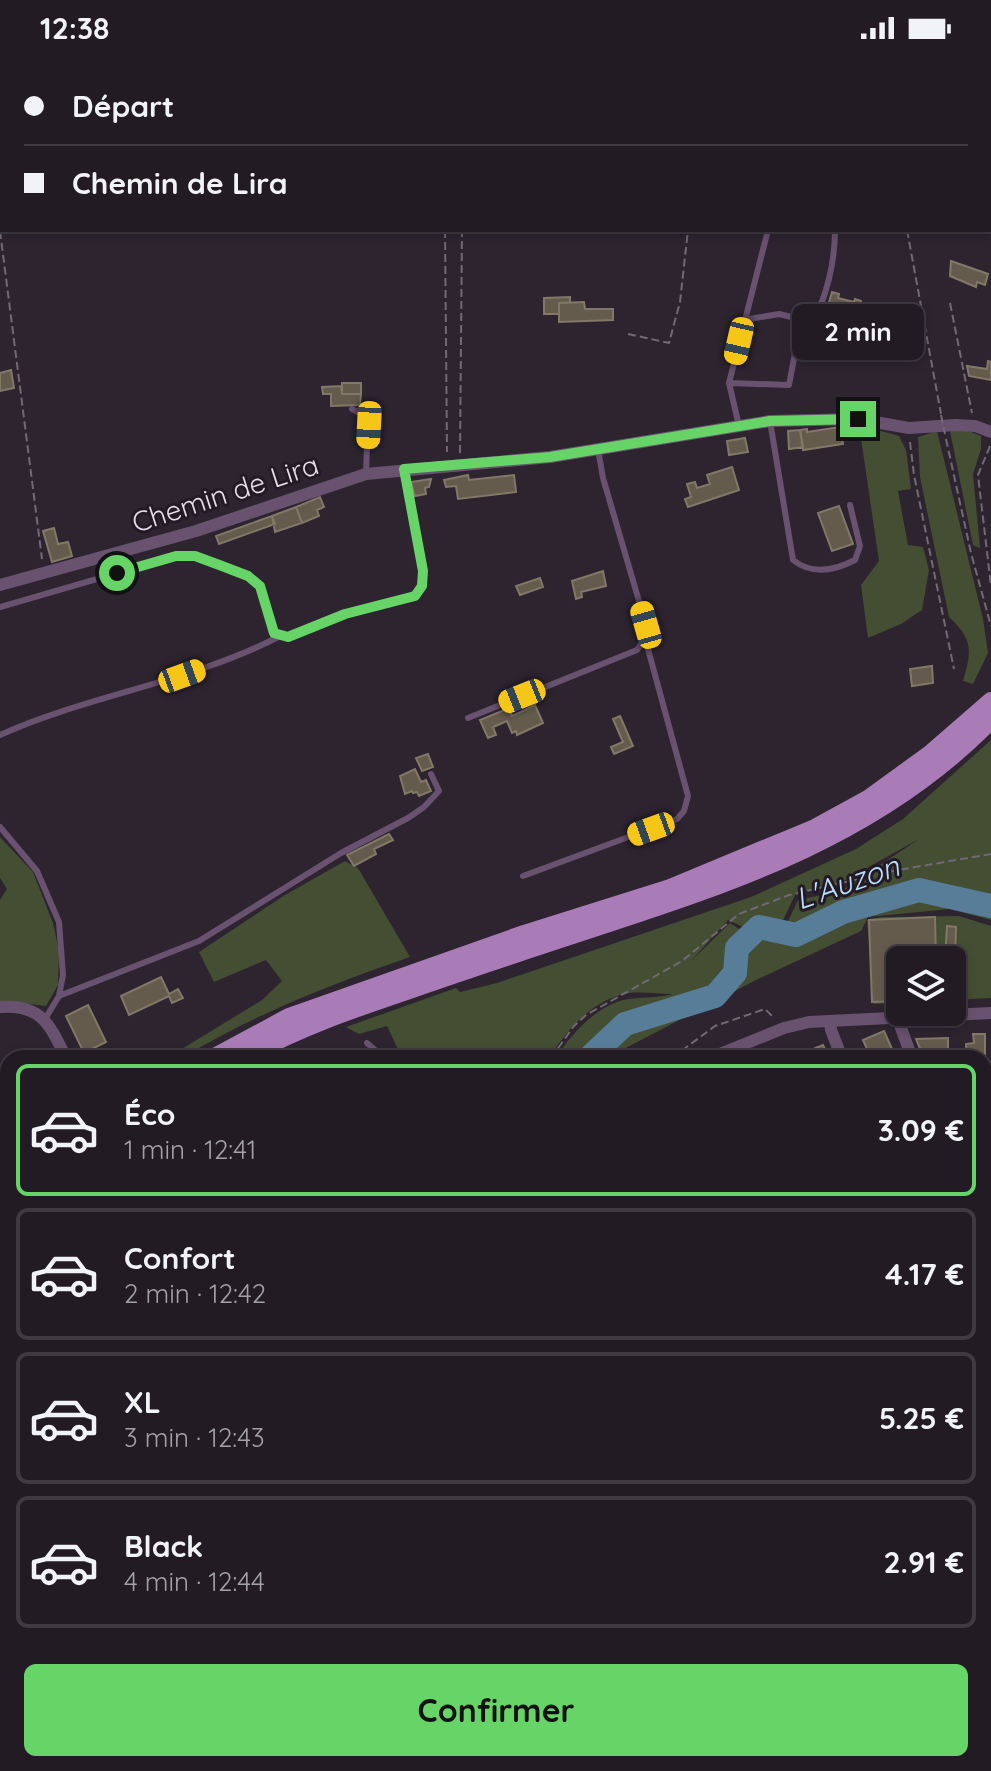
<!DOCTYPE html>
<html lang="fr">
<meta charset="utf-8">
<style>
body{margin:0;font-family:Quicksand,sans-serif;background:#2e2831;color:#f1f3f6;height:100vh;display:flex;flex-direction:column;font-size:30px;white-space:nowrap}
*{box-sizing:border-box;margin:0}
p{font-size:26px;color:#a2a1a6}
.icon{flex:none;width:44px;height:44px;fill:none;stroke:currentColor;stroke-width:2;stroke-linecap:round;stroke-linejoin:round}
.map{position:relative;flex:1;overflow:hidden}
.side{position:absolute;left:0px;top:994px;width:992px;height:722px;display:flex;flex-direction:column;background:#221b24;border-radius:24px 24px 0 0;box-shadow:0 4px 12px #0003,0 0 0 2px #3f3941}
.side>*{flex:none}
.guide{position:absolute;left:0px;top:0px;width:992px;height:176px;box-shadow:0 4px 12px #0003,0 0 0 2px #3f3941;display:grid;align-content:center;height:176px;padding:0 24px;background:#221b24}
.buttons{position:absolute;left:886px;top:890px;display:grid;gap:16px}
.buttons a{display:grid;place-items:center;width:80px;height:80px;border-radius:12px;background:#221b24;box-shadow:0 4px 12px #0003,0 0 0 2px #3f3941;font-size:40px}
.end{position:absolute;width:36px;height:36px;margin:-18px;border:10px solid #66d467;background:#111;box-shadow:0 0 0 4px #111}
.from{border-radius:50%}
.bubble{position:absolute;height:56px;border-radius:12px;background:#221b24;box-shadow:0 4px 12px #0003,0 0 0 2px #3f3941;font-size:26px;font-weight:700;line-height:56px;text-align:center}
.car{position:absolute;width:24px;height:48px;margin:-24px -12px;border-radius:10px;box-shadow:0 0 6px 2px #0007;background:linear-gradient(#f5c518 24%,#345 0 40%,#f5c518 0 76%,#345 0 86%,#f5c518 0)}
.guide b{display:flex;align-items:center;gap:28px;height:76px;font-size:30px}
.guide b+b{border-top:2px solid #3f3941}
.guide i{width:20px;height:20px;background:#f1f3f6}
ul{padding:14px 0 0;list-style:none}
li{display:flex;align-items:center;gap:24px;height:132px;margin:0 16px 12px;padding:0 8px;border:4px solid #3f3941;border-radius:12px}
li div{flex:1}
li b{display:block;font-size:30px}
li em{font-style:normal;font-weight:700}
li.on{border-color:#66d467}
li>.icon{width:72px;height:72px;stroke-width:1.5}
.action{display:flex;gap:16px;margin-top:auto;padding:16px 24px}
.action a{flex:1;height:92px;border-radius:12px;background:#66d467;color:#111;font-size:32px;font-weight:700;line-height:92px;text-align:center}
.status{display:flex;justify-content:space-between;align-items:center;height:56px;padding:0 40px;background:#221b24;direction:ltr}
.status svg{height:22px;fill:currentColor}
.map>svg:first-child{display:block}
.green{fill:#434e32;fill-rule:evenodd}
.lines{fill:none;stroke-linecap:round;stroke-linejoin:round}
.river{stroke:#577d99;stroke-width:24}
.building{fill:#645b4c;stroke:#827868;stroke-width:2}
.path{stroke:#716973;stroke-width:2;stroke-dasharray:8 4;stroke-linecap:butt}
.service{stroke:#69526f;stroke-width:6}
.minor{stroke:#69526f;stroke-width:12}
.primary{stroke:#a97bb7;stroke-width:18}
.path-bridge{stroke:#716973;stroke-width:2;stroke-dasharray:8 4;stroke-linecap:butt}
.route{stroke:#66d467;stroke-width:10}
.labels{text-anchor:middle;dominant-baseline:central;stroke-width:6;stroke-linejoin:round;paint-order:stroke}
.street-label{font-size:28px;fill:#e5dfe7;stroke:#231a26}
.water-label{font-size:30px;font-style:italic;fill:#b9def9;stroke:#231a26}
</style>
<div class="status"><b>12:38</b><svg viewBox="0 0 49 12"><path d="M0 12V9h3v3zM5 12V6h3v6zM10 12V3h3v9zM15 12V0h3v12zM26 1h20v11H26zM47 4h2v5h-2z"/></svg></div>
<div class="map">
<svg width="991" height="1715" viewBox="0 0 991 1715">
<rect width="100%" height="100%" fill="#2d2430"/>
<path class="green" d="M859 369 899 380 906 394 911 433 898 435 908 489 923 491 929 514 922 554 901 568 868 582 861 529 879 505Z
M964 373 981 380V393L973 418 980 492 973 489 950 375Z
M937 375 983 563 988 597 973 628 963 625C972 595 973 583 949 561L920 421 918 381Z
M991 684V864L950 853 868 861 861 875 758 923 622 994 626 1002H555C573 977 596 949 628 943 642 941 660 942 672 938 656 938 635 934 620 939 587 949 567 976 548 1002H402L387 970 359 978 346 971 456 932 460 936 497 927 751 841 856 793 903 763ZM919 783 841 835 798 844 781 880 761 876 754 883 730 867 691 905 728 864 752 875 759 869 779 873 796 837 840 827Z
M0 781 33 816 53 867 59 895 58 929 46 950 0 945V844L7 833 0 822Z
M345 805 358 812 410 901C327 930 257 957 182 1002H167L262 944 282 925 266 904 214 926 199 896 285 839Z
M959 860 991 870V942L952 944V904H900V947L874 948 867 864 881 861Z
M8 1424V1532L0 1542V1435Z
M8 1550V1687L0 1693V1560Z"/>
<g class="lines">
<path class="river" d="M589 1002 625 968 715 940 735 917 737 892 759 871 796 879 843 856 919 834 991 850
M0 1496 8 1483"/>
</g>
<path class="building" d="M951 205 988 218 985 229 977 226 976 231 950 220Z
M832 236 839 238 838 242 854 246 855 243 861 245 856 264 850 262 849 265 826 257Z
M570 241V247H559V258H544V242Z
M584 246 585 253H613V264L559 266V247Z
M988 305 991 306V324L969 320 967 310 987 313Z
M11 314 14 332 0 335V317Z
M342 327H361V338H342Z
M341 330 342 338H361L360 349 331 350V338H323L322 331Z
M840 371 844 373V377H841L843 388 803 394 800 374 807 373V376Z
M800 374 803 391 789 393 788 375Z
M745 382 748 396 729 399 727 385Z
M732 411 739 434 688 451 685 443 691 441 687 428 695 426 697 432 710 428 707 419Z
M468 419 469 424 514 419 516 436 458 443 456 430 446 431 444 424Z
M431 423 429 431 425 432 426 438 415 440 411 426Z
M320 441 324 451 317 454 319 460 302 467 296 451Z
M839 450 853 488 832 495 818 457Z
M296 451 302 467 275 476 272 460Z
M272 460 275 468 219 488 216 480Z
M54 472 58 488 68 486 72 500 52 506 43 475Z
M603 515 606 530 581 536 582 541 576 543 572 525Z
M540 522 543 531 520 539 516 530Z
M932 610 933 627 912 630 910 613Z
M535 649 543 667 517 679 516 675 512 677 507 665 493 671 496 679 488 682 480 664 509 652 512 660Z
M620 660 633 690 614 698 611 691 623 686 613 663Z
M428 698 433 711 422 715 416 702Z
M415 713 421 726 426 724 431 735 419 740 417 736 413 737 412 735 405 738 400 720Z
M389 778 393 784 374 793 376 798 354 810 347 799Z
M935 861 936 904H900V945L872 946 869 864Z
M947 870 956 871 955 903 945 902Z
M161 921 169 938 178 933 183 942 172 947 169 940 129 959 121 940Z
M88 949 106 986 84 997 66 960Z
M884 975 896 1002H871L863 984Z
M973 978H985V1011L984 1002H967L966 988 974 987Z
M948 982V1000H926V995H921L916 983Z
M823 989 829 1002H791Z
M8 1022V1053L6 1054 2 1046 0 1047V1025Z
M8 1283V1349L0 1355V1297Z
M991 1697V1715H954L953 1712 962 1708H984V1699Z
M263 1708H286L288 1711 284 1715H254Z
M795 1708H822L811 1715H790L788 1712Z"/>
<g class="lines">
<path class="path" d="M874 0V2
M486 2 487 0
M0 106H2
M445 174 447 396
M907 174 941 358
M0 175 42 503
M950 247 972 357
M628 278 669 287 680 246 688 174
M946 383 971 497 991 570
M910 386 914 419 954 613
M990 390 978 419 991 530
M460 397 462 174
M551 1002 574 970 586 959 682 905 739 858 789 839 898 814 991 798
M672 1002 715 970 765 953 774 962"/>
<path class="service" d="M665 2 666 0
M688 2 689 0
M791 2V0
M908 2 909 0
M744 264 779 258 812 266C827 242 835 204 835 174
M729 327 789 329 795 297
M352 353 368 361 366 418
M770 365 793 504C812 519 834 515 855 504L860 490 850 449
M739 370 729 327 768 174
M0 551 176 500H195L248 520 260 530 274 577 288 581 345 558 415 540 422 530 423 515 404 413
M468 662 637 594 645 582 646 569 603 422 598 393
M0 679C91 638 193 626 282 579
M0 771 37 815 59 866 63 919 59 940 45 963
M523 820 677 763 684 755 688 740 645 582
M59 940 199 885 341 797 408 762 424 751 439 735 431 718
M367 987 384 1002
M0 1065 8 1064
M984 1226 991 1233
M0 1277 8 1270
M0 1372 8 1363
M984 1536 991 1531
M0 1553 8 1542
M0 1621 8 1613
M984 1679 991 1674
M174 1715 184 1708"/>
<path class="minor" d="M0 529 196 475 366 418 550 401 770 365 858 363 909 372 955 369 975 370 991 376
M0 951C42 948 50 969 66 1002
M897 961 912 1002
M830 965 831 974 842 1002
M710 1002 784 972 809 966 991 957
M984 1094 991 1091
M984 1301 991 1298
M0 1417 8 1406
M984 1426 991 1427
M984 1452 991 1449
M313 1708 318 1715
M476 1708 480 1715
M773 1708 776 1715
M931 1708 932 1715
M489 1715 500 1708
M610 1715 621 1708"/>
<path class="primary" d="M968 0 971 2
M990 14 991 15
M213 1002 289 961 524 878 670 832 815 772 868 743 930 698 991 645
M244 1002C298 971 359 951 418 931 475 911 533 892 591 873 738 825 880 778 991 664
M0 1184 8 1174
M0 1207 8 1197"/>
<path class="path-bridge" d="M941 359 945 378"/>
</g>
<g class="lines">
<path class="route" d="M117 517 176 500H195L222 510 248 520 260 530 274 577 288 581 345 558 415 540 422 530 423 515 404 413 550 401 770 365 858 363"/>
</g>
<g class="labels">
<g class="street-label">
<text transform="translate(225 437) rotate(-18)">Chemin de Lira</text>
</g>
<g class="water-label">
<text transform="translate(847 826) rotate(-19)">L'Auzon</text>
</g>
</g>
</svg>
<div class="buttons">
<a><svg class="icon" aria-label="layers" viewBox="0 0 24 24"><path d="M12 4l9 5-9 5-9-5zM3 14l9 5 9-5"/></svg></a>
</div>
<i class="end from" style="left:117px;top:517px"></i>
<i class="end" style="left:858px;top:363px"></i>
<div class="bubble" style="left:792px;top:248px;width:132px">2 min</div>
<i class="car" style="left:739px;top:285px;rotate:193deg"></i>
<i class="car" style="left:369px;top:369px;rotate:183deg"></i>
<i class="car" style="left:646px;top:569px;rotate:344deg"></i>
<i class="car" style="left:182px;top:620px;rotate:70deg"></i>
<i class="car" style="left:522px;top:640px;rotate:248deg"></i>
<i class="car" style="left:651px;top:773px;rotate:250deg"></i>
<div class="guide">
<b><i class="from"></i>Départ</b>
<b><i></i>Chemin de Lira</b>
</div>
<section class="side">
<ul>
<li class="on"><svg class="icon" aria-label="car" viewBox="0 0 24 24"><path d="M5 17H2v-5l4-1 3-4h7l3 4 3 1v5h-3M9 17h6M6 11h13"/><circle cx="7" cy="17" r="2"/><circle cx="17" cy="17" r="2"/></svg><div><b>Éco</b><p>1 min · 12:41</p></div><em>3.09 €</em></li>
<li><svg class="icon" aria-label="car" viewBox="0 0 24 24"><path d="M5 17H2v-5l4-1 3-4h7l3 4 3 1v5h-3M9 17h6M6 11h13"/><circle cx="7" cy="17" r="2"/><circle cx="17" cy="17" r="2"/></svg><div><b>Confort</b><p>2 min · 12:42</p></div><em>4.17 €</em></li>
<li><svg class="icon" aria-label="car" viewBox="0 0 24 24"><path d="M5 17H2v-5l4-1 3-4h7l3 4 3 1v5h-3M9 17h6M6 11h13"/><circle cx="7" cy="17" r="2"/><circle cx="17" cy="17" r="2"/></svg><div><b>XL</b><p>3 min · 12:43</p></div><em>5.25 €</em></li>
<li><svg class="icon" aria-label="car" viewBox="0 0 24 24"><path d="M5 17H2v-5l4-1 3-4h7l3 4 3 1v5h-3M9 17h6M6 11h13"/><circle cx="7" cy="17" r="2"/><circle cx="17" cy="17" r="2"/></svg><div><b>Black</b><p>4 min · 12:44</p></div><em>2.91 €</em></li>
</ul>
<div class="action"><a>Confirmer</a></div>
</section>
</div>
